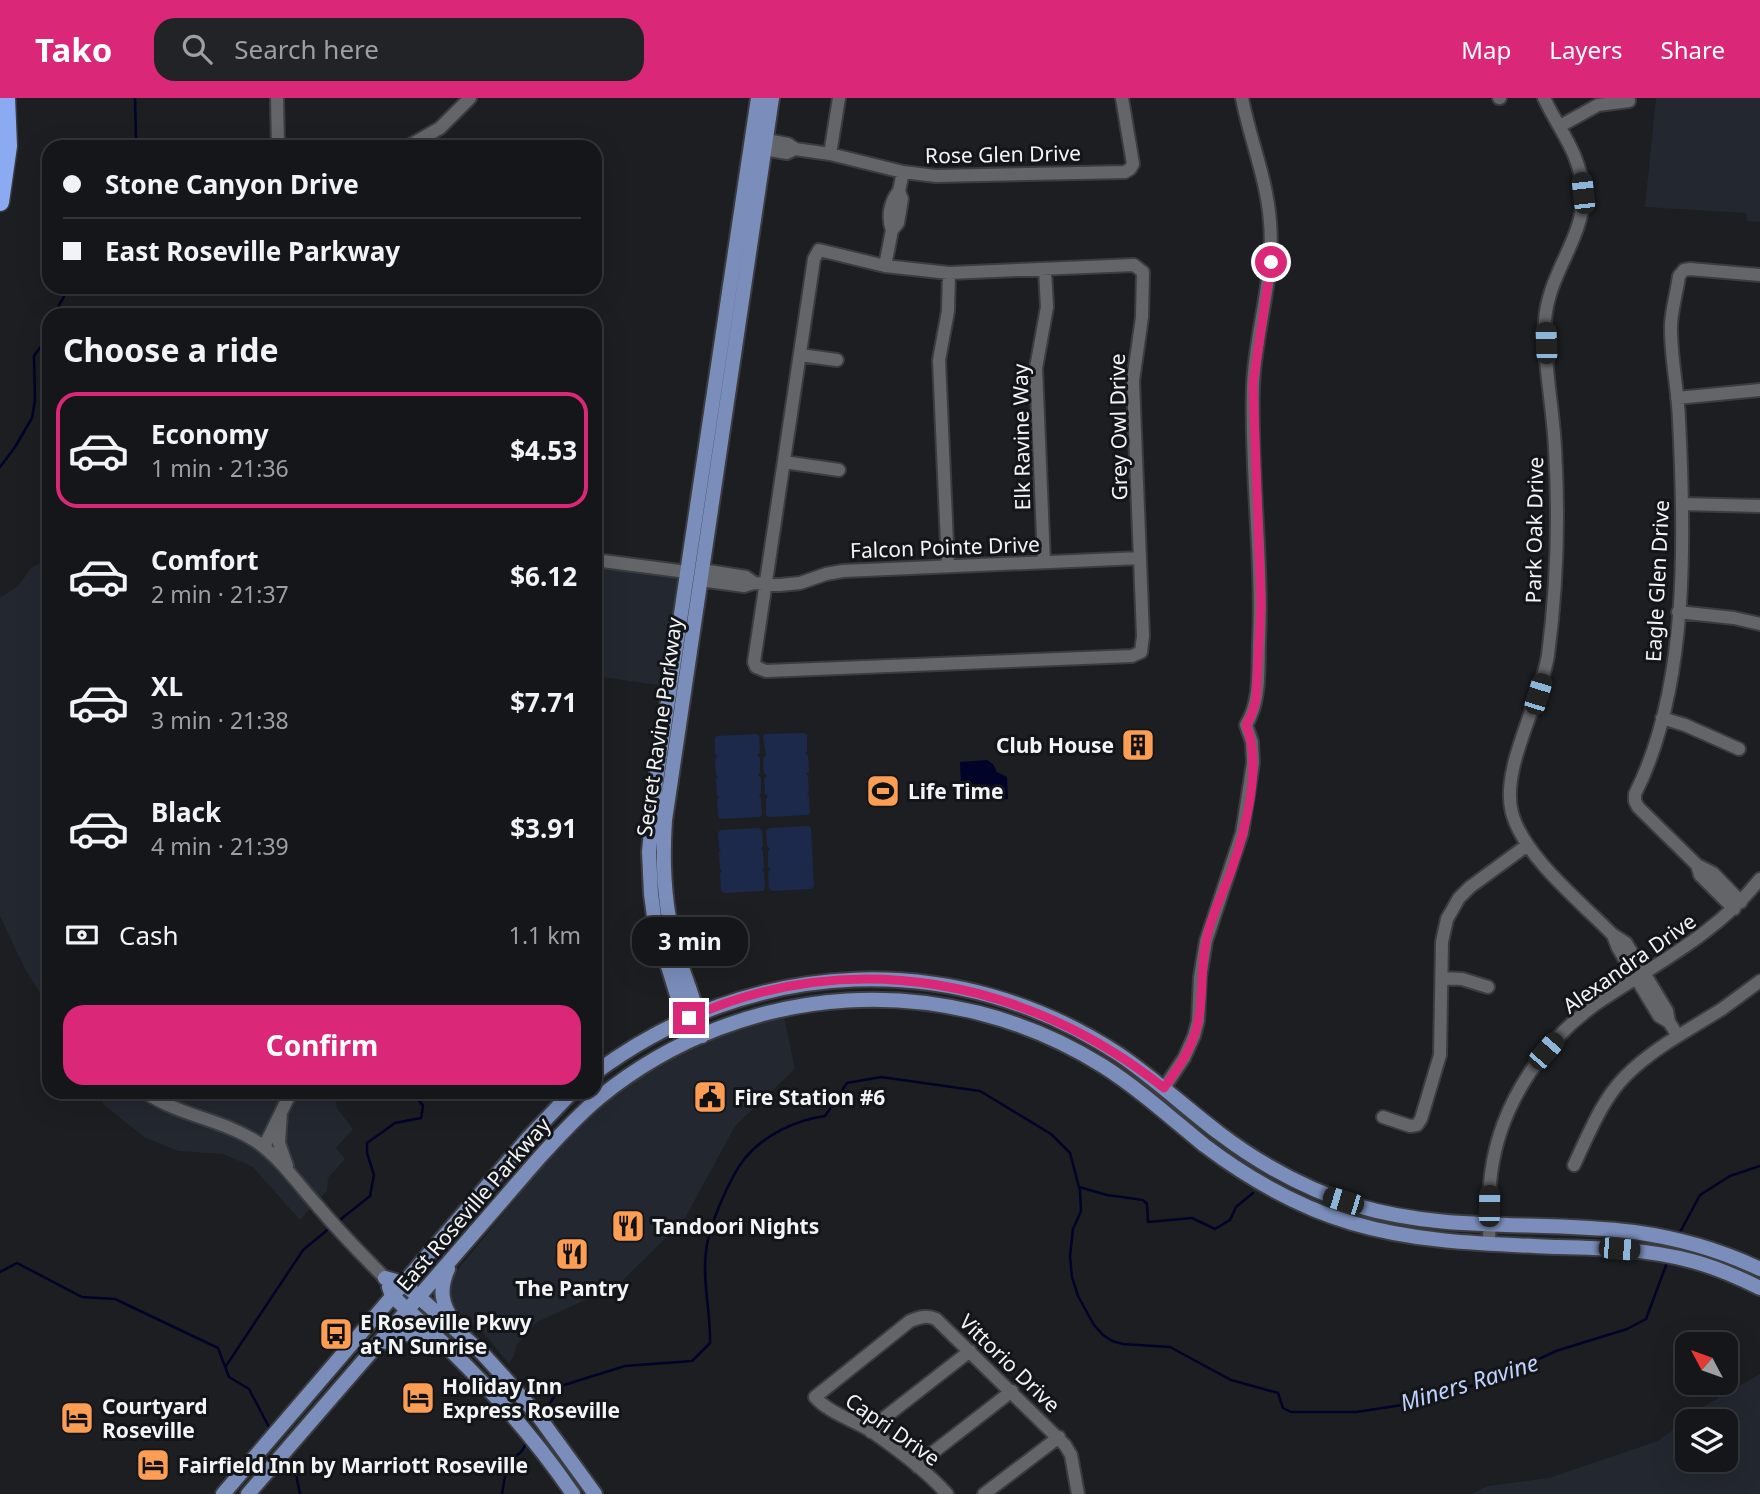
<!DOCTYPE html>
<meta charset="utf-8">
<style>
body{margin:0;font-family:"Noto Sans",sans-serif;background:#222326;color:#f1f3f6;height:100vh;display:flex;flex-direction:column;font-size:26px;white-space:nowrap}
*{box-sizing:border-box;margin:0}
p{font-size:23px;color:#9d9fa2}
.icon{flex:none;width:38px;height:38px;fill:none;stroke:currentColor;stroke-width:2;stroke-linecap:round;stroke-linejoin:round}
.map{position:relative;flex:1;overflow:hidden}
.drawer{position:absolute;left:42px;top:210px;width:560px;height:791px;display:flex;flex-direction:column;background:#151619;border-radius:21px;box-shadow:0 7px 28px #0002,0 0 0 2px #343538}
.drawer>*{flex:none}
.hud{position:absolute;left:42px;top:42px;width:560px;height:154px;border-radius:21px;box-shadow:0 7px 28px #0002,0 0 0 2px #343538;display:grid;align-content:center;height:154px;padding:0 21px;background:#151619}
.needle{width:46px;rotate:311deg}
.controls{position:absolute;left:1675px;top:1234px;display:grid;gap:14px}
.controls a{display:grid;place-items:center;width:63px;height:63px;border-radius:14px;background:#151619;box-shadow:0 7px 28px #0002,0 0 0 2px #343538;font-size:35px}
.end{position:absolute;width:32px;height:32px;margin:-16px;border:9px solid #db2777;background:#fff;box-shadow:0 0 0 4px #fff}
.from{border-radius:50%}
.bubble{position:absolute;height:49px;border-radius:21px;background:#151619;box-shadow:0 7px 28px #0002,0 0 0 2px #343538;font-size:23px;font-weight:700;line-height:49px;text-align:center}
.car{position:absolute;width:21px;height:42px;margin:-21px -10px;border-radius:9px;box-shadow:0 0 5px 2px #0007;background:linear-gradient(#222 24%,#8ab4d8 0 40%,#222 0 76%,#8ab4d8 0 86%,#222 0)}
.hud b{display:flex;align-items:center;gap:24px;height:66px;font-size:26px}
.hud b+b{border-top:2px solid #343538}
.hud i{width:18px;height:18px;background:#f1f3f6}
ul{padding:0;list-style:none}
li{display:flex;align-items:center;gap:21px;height:116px;margin:0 14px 10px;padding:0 7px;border:4px solid transparent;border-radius:21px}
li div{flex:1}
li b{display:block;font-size:26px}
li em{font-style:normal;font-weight:700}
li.active{border-color:#db2777}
li>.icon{width:63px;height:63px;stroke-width:1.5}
h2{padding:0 21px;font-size:32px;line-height:84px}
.pay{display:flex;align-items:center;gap:18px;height:77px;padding:0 21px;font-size:26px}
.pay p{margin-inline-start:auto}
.primary-button{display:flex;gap:14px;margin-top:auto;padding:14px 21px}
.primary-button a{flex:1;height:80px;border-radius:21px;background:#db2777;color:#fff;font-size:28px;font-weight:700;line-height:80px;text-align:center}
header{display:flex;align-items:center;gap:42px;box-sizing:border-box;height:98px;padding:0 35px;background:#db2777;color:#fff}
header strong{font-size:33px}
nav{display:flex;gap:38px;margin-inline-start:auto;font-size:24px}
.search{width:490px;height:63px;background:#222326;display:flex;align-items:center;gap:18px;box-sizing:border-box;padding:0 24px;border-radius:21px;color:#9d9fa2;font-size:26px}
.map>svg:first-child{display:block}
.built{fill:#232730;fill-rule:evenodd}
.green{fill:#1c294b}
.water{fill:#010428}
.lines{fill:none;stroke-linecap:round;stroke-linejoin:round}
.stream{stroke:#010428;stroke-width:2.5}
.minor-casing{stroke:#3b3c3f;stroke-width:16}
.major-casing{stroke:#3b3c3f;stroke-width:18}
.highway-casing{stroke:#3b3c3f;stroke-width:21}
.minor{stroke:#636569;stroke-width:12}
.major{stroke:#7b8ebb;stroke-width:14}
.highway{stroke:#8baaf2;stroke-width:18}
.route{stroke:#db2777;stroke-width:9}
.labels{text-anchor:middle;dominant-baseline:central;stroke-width:6;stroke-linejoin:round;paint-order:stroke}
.street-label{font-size:21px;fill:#f2f4f6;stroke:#131518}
.poi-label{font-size:21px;font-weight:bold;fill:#f2f4f6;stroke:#131518;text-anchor:start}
.water-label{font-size:23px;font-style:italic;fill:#bed2fd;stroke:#131518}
</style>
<header>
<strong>Tako</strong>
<div class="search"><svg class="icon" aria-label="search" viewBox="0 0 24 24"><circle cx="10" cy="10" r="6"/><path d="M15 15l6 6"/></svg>Search here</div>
<nav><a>Map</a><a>Layers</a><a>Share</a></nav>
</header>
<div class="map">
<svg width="1760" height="1396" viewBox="0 0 1760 1396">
<rect width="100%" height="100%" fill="#1c1e21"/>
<path class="built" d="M1656 0H1760V124L1747 123 1746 115 1645 109Z
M49 457V910L24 869 0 818V500L18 488 31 470 46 462Z
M595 467 681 478 664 588 595 578Z
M784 919 795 971 735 1028 684 1122 618 1187 537 1224 516 1248 514 1258 509 1266 487 1239 453 1209 447 1200 449 1182 556 1052 602 1007 635 982 692 950 728 935Z
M97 994H343L336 1004 337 1010 353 1031 336 1050 345 1061 328 1080 327 1093 300 1122 253 1069 223 1056 178 1053 144 1039 104 1007Z
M1760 1276V1396H1471L1488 1388 1549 1380 1658 1343 1703 1309ZM1726 1323V1362H1687V1323Z"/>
<path class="green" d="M804 635 807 637V653L805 655 808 658 809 674 806 676 808 678 809 694 807 696 809 699 810 715 808 717 768 719 766 717V701L768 698 765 696 764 680 767 678 764 675 763 660 766 657 763 639 764 636Z
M756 636 759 638 760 654 757 657 760 660V675L758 677 761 680V695L759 697 761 700 762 716 760 719 720 721 718 718 717 702 719 699 717 697 716 681 718 679 716 676 715 661 718 658 715 656V640L717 638Z
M808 728 811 730 814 788 811 791 772 793 769 790 768 774 771 771 768 769V753L770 751 767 748 766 732 769 730Z
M759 730 762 732 763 748 761 751 763 753 764 769 762 772 764 774 765 790 763 793 724 795 721 792 720 776 722 773 720 771 719 755 721 753 719 750 718 734 721 732Z"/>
<path class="water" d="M987 662 993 666 997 674 1007 679 1008 701 997 702V690L994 687 992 688 993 702 963 703 962 690 977 689 978 687 961 686 960 664Z"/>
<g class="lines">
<path class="stream" d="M133 49 136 40 135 0
M54 217 69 189
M0 369 15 349 32 320 35 302 34 258 49 237
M1079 1089 1107 1097 1143 1102 1147 1106 1148 1124 1192 1120 1215 1131 1230 1122 1236 1109 1253 1095
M336 1125 370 1098 374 1077 367 1055V1045L395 1025 421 1020 423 1008 413 994
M1679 1136 1700 1097 1730 1078 1760 1068
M0 1174 17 1165 82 1199 115 1201 218 1250 229 1279 249 1291 270 1331
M226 1268 303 1152 331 1129
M543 1316 561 1288 625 1268 692 1263 710 1245C711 1215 702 1184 706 1154 708 1129 730 1079 745 1060 764 1037 796 1022 825 1018L847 985 881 979 980 993 1051 1036 1070 1055 1080 1093 1081 1113 1073 1131 1070 1158 1072 1179 1078 1198 1094 1227 1103 1237 1112 1243 1123 1246 1170 1249 1231 1282 1278 1295 1283 1310 1291 1314H1356L1422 1304 1502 1278 1556 1253 1627 1231 1646 1221 1668 1162
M286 1358 296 1376 300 1396
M502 1396 507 1366 522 1353 527 1343"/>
<defs>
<path id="minor" d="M277 0 278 49
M1499 0H1500
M1544 0C1559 32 1580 55 1583 92 1586 139 1548 174 1545 223 1543 262 1553 309 1555 350 1559 418 1557 489 1548 557 1541 604 1500 670 1512 715 1524 759 1581 804 1612 836L1626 845 1667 913 1669 924 1678 938 1722 911 1760 883
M1560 28 1598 7 1629 3
M766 42 788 46 795 51
M407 49 440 30 470 0
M764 51 787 55 795 51 830 56 903 74 936 78 1125 74 1130 71 1133 66 1122 0
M830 56 839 0
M892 132C887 119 890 103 899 93
M819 152 885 168 949 175 1134 167 1143 174 1142 219 1133 283 1143 538 1141 554 1132 558 766 573 756 569 754 564 814 161Z
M885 168 892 132 898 125 902 101 899 93 903 74
M800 257 837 262
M1677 300 1760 292
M784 364 839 372
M1682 406 1760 408
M595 462 687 474
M1044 464 1036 270 1047 209 1045 172
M948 468 939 262 948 213 949 175
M702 472 746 479 754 485 780 487 800 485 826 476 843 473 1140 460
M700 482 744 488 754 485
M1678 514 1734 520 1760 526
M1662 620 1685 627 1739 651
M1697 767 1700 777 1734 811
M1741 804 1713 775 1697 767 1638 709 1635 703V696C1689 589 1685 439 1679 322 1678 290 1670 258 1671 226 1672 209 1677 194 1679 178L1684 172 1690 171 1760 177
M1613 837 1618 850 1659 918 1669 924
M1442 880 1462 881 1488 889
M1164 990 1184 960 1194 938 1198 923 1200 879 1206 843 1242 735 1253 665 1252 644 1246 627C1261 603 1258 571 1259 544 1263 459 1250 373 1253 288 1255 233 1275 180 1270 124 1267 81 1250 42 1242 0
M145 994C179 1018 222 1021 257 1044 280 1060 297 1085 316 1106 338 1132 361 1156 385 1180
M281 1014 279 1045 287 1068
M1383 1019 1410 1028 1417 1027 1421 1021 1440 957 1442 844 1447 821 1459 800 1470 789 1526 748
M264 1049 291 994
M1574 1067C1605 1000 1613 978 1678 938
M1489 1146C1490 1122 1488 1099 1491 1076 1500 1004 1547 936 1608 898 1663 862 1719 833 1760 781
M871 1334 884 1320 970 1253
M918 1369 927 1359 1012 1293
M947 1396C926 1372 897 1351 871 1333 853 1322 829 1315 815 1299L910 1223C920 1219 927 1217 936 1221L1065 1347 1071 1357 1078 1396
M984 1396 1059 1339"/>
<path id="major" d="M699 924C694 898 683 876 676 851 664 809 662 766 665 722L772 0
M702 938 680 907 655 826 651 796 649 754 656 683 758 0
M595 975C752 858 956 849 1120 957 1155 981 1186 1010 1219 1035 1261 1067 1308 1092 1358 1108 1449 1135 1541 1122 1634 1134 1678 1140 1720 1152 1760 1171
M448 1171C439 1191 441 1206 454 1224
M385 1180 403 1185 482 1255 503 1278 539 1319 595 1396
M389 1189 392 1198C460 1258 522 1321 573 1396
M386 1244C403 1233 417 1234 435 1242
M223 1396 529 1039 572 994
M248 1396 539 1060C558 1039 578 1017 600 999 746 881 946 870 1103 968 1139 991 1171 1020 1204 1047 1249 1081 1298 1109 1352 1125 1419 1145 1489 1146 1558 1149 1603 1150 1648 1151 1692 1163 1715 1169 1738 1179 1760 1190"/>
<path id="highway" d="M0 104 8 48 6 0"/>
</defs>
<use href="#minor" class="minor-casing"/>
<use href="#major" class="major-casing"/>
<use href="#highway" class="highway-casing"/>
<use href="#minor" class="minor"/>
<use href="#major" class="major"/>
<use href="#highway" class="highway"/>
</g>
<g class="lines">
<path class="route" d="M689 920C850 846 1029 882 1164 990 1179 969 1193 949 1198 924 1204 896 1200 867 1207 839 1212 816 1223 795 1231 773 1245 734 1263 667 1246 627L1251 618 1256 602 1261 506 1253 286 1271 164"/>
</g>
<defs>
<symbol id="building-square" viewBox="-11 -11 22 22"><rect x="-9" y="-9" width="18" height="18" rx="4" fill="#fc9d54" stroke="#131518"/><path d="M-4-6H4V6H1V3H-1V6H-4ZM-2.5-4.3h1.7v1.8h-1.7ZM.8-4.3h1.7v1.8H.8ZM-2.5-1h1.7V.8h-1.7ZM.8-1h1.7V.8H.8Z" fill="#111"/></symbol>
<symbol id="stadium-square" viewBox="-11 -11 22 22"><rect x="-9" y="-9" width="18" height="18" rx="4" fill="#fc9d54" stroke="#131518"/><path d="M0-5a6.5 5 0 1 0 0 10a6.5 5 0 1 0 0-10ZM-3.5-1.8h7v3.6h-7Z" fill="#111"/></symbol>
<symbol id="civic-square" viewBox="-11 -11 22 22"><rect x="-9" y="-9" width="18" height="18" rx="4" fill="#fc9d54" stroke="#131518"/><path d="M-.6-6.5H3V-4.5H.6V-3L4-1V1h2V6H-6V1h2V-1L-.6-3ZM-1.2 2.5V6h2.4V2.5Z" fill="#111"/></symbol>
<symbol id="restaurant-square" viewBox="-11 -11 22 22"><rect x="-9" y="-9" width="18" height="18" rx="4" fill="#fc9d54" stroke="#131518"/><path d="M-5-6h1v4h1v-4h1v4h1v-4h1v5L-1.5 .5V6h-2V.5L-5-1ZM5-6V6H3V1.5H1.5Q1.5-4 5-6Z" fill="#111"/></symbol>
<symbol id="bus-square" viewBox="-11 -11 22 22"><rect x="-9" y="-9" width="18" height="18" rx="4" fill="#fc9d54" stroke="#131518"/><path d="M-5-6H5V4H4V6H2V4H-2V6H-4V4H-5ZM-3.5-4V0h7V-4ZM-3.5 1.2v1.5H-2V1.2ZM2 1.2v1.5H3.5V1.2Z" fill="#111"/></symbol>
<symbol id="hotel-square" viewBox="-11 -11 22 22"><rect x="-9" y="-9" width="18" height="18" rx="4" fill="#fc9d54" stroke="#131518"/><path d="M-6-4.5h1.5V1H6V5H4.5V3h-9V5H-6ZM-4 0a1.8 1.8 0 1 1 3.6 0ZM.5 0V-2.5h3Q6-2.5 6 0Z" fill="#111"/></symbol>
</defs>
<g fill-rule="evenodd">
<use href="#building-square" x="1119" y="628" width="38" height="38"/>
<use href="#stadium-square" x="864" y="674" width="38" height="38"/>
<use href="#civic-square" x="691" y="980" width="38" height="38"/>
<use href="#restaurant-square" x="609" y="1109" width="38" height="38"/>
<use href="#restaurant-square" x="553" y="1137" width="38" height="38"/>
<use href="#bus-square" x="317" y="1217" width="38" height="38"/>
<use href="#hotel-square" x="399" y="1281" width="38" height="38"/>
<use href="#hotel-square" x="58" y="1301" width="38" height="38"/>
<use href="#hotel-square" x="134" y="1348" width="38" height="38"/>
</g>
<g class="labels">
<g class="street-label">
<text transform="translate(1003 56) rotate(-1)">Rose Glen Drive</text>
<text transform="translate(1118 329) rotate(-91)">Grey Owl Drive</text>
<text transform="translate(1021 339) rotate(-91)">Elk Ravine Way</text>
<text transform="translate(1534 432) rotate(-89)">Park Oak Drive</text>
<text transform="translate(945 449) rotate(-2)">Falcon Pointe Drive</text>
<text transform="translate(1657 483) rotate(-87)">Eagle Glen Drive</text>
<text transform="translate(659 629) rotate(-82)">Secret Ravine Parkway</text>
<text transform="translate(1629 865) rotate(-35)">Alexandra Drive</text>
<text transform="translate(473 1106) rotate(-49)">East Roseville Parkway</text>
<text transform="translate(1010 1265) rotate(44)">Vittorio Drive</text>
<text transform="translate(893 1331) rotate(35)">Capri Drive</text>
</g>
<g class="poi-label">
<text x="1114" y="647" text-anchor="end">Club House</text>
<text x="908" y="693">Life Time</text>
<text x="734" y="999">Fire Station #6</text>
<text x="652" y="1128">Tandoori Nights</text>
<text x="572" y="1190" text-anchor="middle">The Pantry</text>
<text x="360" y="1224">E Roseville Pkwy<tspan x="360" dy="24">at N Sunrise</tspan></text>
<text x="442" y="1288">Holiday Inn<tspan x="442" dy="24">Express Roseville</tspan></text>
<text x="102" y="1308">Courtyard<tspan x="102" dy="24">Roseville</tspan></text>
<text x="178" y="1367">Fairfield Inn by Marriott Roseville</text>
</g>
<g class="water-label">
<text transform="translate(1469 1284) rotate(-17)">Miners Ravine</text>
</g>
</g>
</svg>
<div class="controls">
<a><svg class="needle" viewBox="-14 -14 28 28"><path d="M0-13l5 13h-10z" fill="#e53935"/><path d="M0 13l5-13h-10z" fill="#9d9fa2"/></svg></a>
<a><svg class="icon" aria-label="layers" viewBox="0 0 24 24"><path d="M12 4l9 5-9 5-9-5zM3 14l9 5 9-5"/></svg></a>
</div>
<i class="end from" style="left:1271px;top:164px"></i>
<i class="end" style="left:689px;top:920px"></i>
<div class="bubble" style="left:632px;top:819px;width:116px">3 min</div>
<i class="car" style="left:1583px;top:95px;rotate:354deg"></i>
<i class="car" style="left:1546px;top:245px;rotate:358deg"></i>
<i class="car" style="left:1538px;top:596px;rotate:17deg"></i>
<i class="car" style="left:1546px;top:953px;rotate:41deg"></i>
<i class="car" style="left:1343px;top:1103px;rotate:287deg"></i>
<i class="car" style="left:1489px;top:1108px;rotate:1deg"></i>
<i class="car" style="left:1619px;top:1151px;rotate:95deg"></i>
<div class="hud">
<b><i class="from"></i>Stone Canyon Drive</b>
<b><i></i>East Roseville Parkway</b>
</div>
<section class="drawer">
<h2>Choose a ride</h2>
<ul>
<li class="active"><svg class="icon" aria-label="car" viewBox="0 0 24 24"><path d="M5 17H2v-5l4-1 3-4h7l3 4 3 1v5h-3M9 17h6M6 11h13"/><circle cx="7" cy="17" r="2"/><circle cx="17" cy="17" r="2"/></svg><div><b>Economy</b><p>1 min · 21:36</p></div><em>$4.53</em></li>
<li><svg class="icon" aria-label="car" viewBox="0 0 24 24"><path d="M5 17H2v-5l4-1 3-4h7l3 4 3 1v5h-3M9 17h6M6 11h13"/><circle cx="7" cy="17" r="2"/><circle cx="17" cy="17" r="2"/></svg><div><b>Comfort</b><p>2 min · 21:37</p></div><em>$6.12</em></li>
<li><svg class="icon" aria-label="car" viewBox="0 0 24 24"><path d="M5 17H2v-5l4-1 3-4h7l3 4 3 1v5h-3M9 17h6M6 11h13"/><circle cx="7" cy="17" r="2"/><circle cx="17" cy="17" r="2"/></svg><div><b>XL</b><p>3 min · 21:38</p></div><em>$7.71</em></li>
<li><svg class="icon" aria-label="car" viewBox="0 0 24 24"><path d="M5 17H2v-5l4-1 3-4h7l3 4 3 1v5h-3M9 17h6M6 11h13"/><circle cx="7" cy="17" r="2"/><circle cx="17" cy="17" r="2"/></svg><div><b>Black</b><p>4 min · 21:39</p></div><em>$3.91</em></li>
</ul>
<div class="pay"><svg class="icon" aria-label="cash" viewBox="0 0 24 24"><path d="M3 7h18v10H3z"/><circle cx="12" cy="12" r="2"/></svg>Cash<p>1.1 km</p></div>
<div class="primary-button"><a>Confirm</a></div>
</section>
</div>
